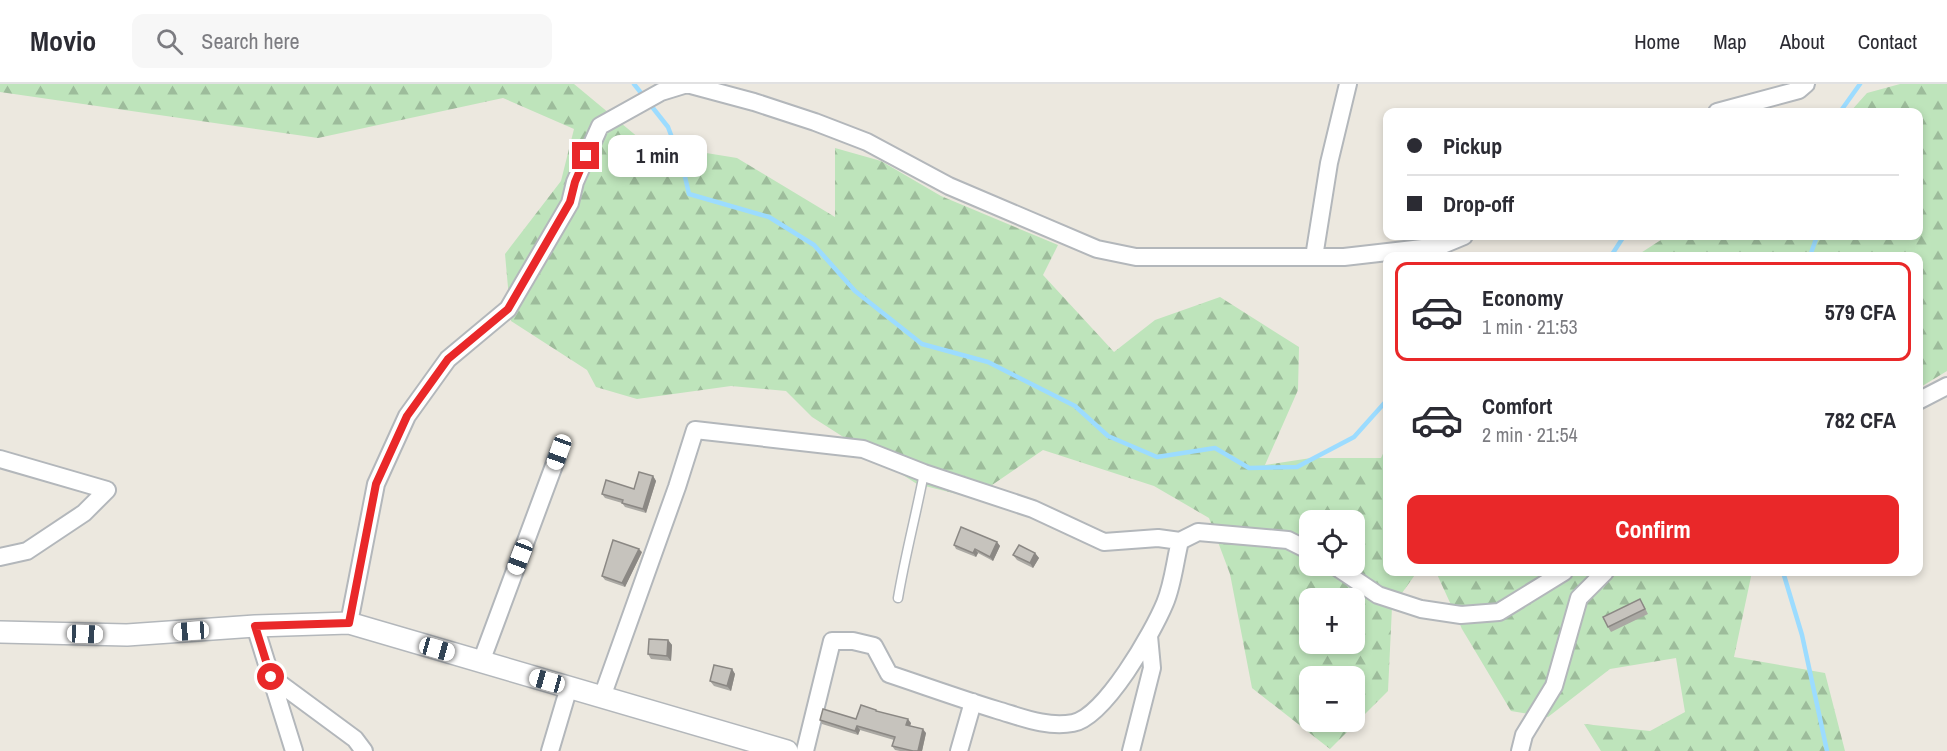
<!DOCTYPE html>
<meta charset="utf-8">
<style>
body{margin:0;font-family:"Archivo Narrow",sans-serif;background:#f7f7f7;color:#2b2b33;height:100vh;display:flex;flex-direction:column;font-size:22px;white-space:nowrap}
*{box-sizing:border-box;margin:0}
p{font-size:20px;color:#7c7c81}
.icon{flex:none;width:33px;height:33px;fill:none;stroke:currentColor;stroke-width:2;stroke-linecap:round;stroke-linejoin:round}
.map{position:relative;flex:1;overflow:hidden}
.side{position:absolute;left:1383px;top:168px;width:540px;height:324px;display:flex;flex-direction:column;background:#fff;border-radius:12px;box-shadow:0 3px 9px #0003}
.side>*{flex:none}
.banner{position:absolute;left:1383px;top:24px;width:540px;height:132px;border-radius:12px;box-shadow:0 3px 9px #0003;display:grid;align-content:center;height:132px;padding:0 24px;background:#fff}
.buttons{position:absolute;left:1299px;top:426px;display:grid;gap:12px}
.buttons a{display:grid;place-items:center;width:66px;height:66px;border-radius:12px;background:#fff;box-shadow:0 3px 9px #0003;font-size:30px}
.end{position:absolute;width:27px;height:27px;margin:-14px;border:8px solid #e92829;background:#fff;box-shadow:0 0 0 3px #fff}
.from{border-radius:50%}
.bubble{position:absolute;height:42px;border-radius:12px;background:#fff;box-shadow:0 3px 9px #0003;font-size:20px;font-weight:800;line-height:42px;text-align:center}
.car{position:absolute;width:18px;height:36px;margin:-18px -9px;border-radius:8px;box-shadow:0 0 4px 2px #0007;background:linear-gradient(#fff 24%,#345 0 40%,#fff 0 76%,#345 0 86%,#fff 0)}
.banner b{display:flex;align-items:center;gap:21px;height:57px;font-size:22px}
.banner b+b{border-top:2px solid #e1e1e2}
.banner i{width:15px;height:15px;background:#2b2b33}
ul{padding:10px 0 0;list-style:none}
li{display:flex;align-items:center;gap:18px;height:99px;margin:0 12px 9px;padding:0 12px;border:3px solid transparent;border-radius:12px}
li div{flex:1}
li b{display:block;font-size:22px}
li em{font-style:normal;font-weight:800}
li.active{border-color:#e92829}
li>.icon{width:54px;height:54px;stroke-width:1.5}
.primary-button{display:flex;gap:12px;margin-top:auto;padding:12px 24px}
.primary-button a{flex:1;height:69px;border-radius:12px;background:#e92829;color:#fff;font-size:24px;font-weight:800;line-height:69px;text-align:center}
header{display:flex;align-items:center;gap:36px;box-sizing:border-box;height:84px;padding:0 30px;background:#fff;border-bottom:2px solid #e1e1e2}
header strong{font-size:28px}
nav{display:flex;gap:33px;margin-inline-start:auto;font-size:21px}
.search{width:420px;height:54px;background:#f7f7f7;display:flex;align-items:center;gap:15px;box-sizing:border-box;padding:0 21px;border-radius:12px;color:#7c7c81;font-size:22px}
.map>svg:first-child{display:block}
.forest{fill:url(#forest-firs);fill-rule:evenodd}
.lines{fill:none;stroke-linecap:round;stroke-linejoin:round}
.stream{stroke:#9cdcff;stroke-width:4.5}
.service-casing{stroke:#b3b7bb;stroke-width:11}
.minor-casing{stroke:#b3b7bb;stroke-width:20}
.tertiary-casing{stroke:#b3b7bb;stroke-width:24}
.service{stroke:#fff;stroke-width:8}
.minor{stroke:#fff;stroke-width:16}
.tertiary{stroke:#fff;stroke-width:21}
.wall{fill:#aaa8a3}
.shaded-wall{fill:#8b8884}
.building{fill:#c6c3bd;stroke:#8b8884;stroke-width:1.5}
.route{stroke:#e92829;stroke-width:8}
</style>
<header>
<strong>Movio</strong>
<div class="search"><svg class="icon" aria-label="search" viewBox="0 0 24 24"><circle cx="10" cy="10" r="6"/><path d="M15 15l6 6"/></svg>Search here</div>
<nav><a>Home</a><a>Map</a><a>About</a><a>Contact</a></nav>
</header>
<div class="map">
<svg width="1947" height="667" viewBox="0 0 1947 667">
<defs>
<pattern id="forest-firs" width="22" height="20" patternUnits="userSpaceOnUse" patternTransform="scale(1.5)"><rect width="22" height="20" fill="#bee4bb"/><path d="M5 1l3.5 6h-7zM16 11l3.5 6h-7z" fill="#9dbc9b"/></pattern>
</defs>
<rect width="100%" height="100%" fill="#ece8df"/>
<path class="forest" d="M0 0H574L645 59 737 74 835 133V64L881 77 941 112 1058 161 1043 191 1114 268 1155 236 1220 213 1299 263 1298 306 1265 381 1311 374H1381L1387 361 1388 488H1417L1392 523 1388 607 1330 665 1252 604 1230 490 1209 434 1154 402 1043 366 973 414 917 400 812 333 786 307 731 302 637 315 596 303 587 286 511 237 505 170 561 97 574 45 503 14 318 54 0 8ZM1310 436H1354V482H1310ZM1310 514H1354V560H1310ZM1310 592H1354V638H1310Z
M1900 0H1947V287L1919 304 1918 172H1636L1667 152H1918V28H1850L1867 9Z
M1436 488H1572L1576 491 1587 488H1752L1734 573 1825 589 1845 667H1601L1584 640 1650 647 1685 628 1676 574 1610 585 1548 633 1511 627 1462 545Z"/>
<g class="lines">
<path class="stream" d="M634 0 668 43 682 80 689 110 769 133 814 161 855 207 922 260 988 278 1075 322 1108 352 1157 373 1215 364 1249 384 1297 383 1354 353 1388 315
M1840 28 1860 0
M1611 172 1624 152
M1810 172 1817 152
M1783 488 1802 551 1827 667"/>
<defs>
<path id="service" d="M898 514C905 472 916 431 924 389"/>
<path id="minor" d="M1717 28 1799 6 1806 0
M1314 173 1329 79 1348 0
M1918 317 1947 302
M0 375 107 406 84 429 27 467 0 473
M1335 482 1378 511 1421 525 1461 531 1499 528 1564 488
M349 539 376 400 407 332 448 275 508 225 570 119 575 98 600 42 661 8 687 0 754 18 815 38 867 58 949 102 1097 165 1136 173H1344L1440 162 1464 152
M255 542 294 667
M481 578 559 368
M271 593 355 655 364 667
M602 613 677 403 695 346 863 365 924 389 1033 425 1104 458 1158 454 1180 457 1198 448 1288 456 1310 467
M550 667 569 603
M805 667 832 557H853L874 562 889 590C925 602 961 615 997 626 1021 633 1047 644 1073 639 1105 633 1153 548 1165 519 1173 500 1175 477 1180 457
M959 667 973 618
M1131 667 1152 584 1149 552
M1520 667 1524 651 1554 602 1579 514 1605 488"/>
<path id="tertiary" d="M0 548 127 551 255 542 349 539 787 667"/>
</defs>
<use href="#service" class="service-casing"/>
<use href="#minor" class="minor-casing"/>
<use href="#tertiary" class="tertiary-casing"/>
<use href="#service" class="service"/>
<use href="#minor" class="minor"/>
<use href="#tertiary" class="tertiary"/>
</g>
<path class="wall" d="M653 392 656 397 646 429 625 423 622 419 605 414 602 410 634 405Z
M997 458 1000 462 993 477 978 469 976 473 956 465 954 461Z
M642 468 625 503 605 496 602 492Z
M1035 469 1039 474 1033 484 1017 476 1013 471Z
M1643 520 1648 530 1611 548 1608 543Z
M668 556 672 561 671 577 651 575 648 570Z
M732 585 735 590 731 607 714 602 710 597Z
M876 626 878 628 911 639 910 642 926 649 922 667H900L895 666 892 662 894 656 860 646 858 651 822 640 820 636 856 635Z"/>
<path class="shaded-wall" d="M653 392 656 397 646 429 643 425Z
M997 458 1000 462 993 477 990 473Z
M639 465 642 468 625 503 622 499Z
M975 465 978 469 976 473 973 469Z
M1035 469 1039 474 1033 484 1030 479Z
M668 556 672 561 671 577 667 572Z
M732 585 735 590 731 607 727 602Z
M908 635 911 639 909 645 906 641Z
M857 642 860 646 858 651 855 647Z
M923 645 926 649 922 667H918Z"/>
<path class="building" d="M639 388 653 392 643 425 622 419 623 416 602 410 606 396 634 405Z
M961 443 997 458 990 473 975 465 973 469 954 461Z
M613 456 639 465 622 499 602 492Z
M1019 461 1035 469 1030 479 1013 471Z
M1640 515 1645 525 1608 543 1603 533Z
M649 555 668 556 667 572 648 570Z
M714 581 732 585 727 602 710 597Z
M861 621 876 626V627L908 635 906 641 923 645 918 667H913L892 662 895 653 857 642 855 647 820 636 823 625 856 635Z"/>
<g class="lines">
<path class="route" d="M271 593 255 542 349 539 376 400 407 332 448 275 508 225 570 118 575 98 586 72"/>
</g>
</svg>
<div class="buttons">
<a><svg class="icon" aria-label="locate" viewBox="0 0 24 24"><circle cx="12" cy="12" r="6"/><path d="M12 2v4M12 18v4M2 12h4M18 12h4"/></svg></a>
<a>+</a>
<a>−</a>
</div>
<i class="end from" style="left:271px;top:593px"></i>
<i class="end" style="left:586px;top:72px"></i>
<div class="bubble" style="left:608px;top:51px;width:99px">1 min</div>
<i class="car" style="left:559px;top:368px;rotate:200deg"></i>
<i class="car" style="left:520px;top:473px;rotate:201deg"></i>
<i class="car" style="left:191px;top:547px;rotate:266deg"></i>
<i class="car" style="left:85px;top:550px;rotate:92deg"></i>
<i class="car" style="left:437px;top:565px;rotate:106deg"></i>
<i class="car" style="left:547px;top:597px;rotate:286deg"></i>
<div class="banner">
<b><i class="from"></i>Pickup</b>
<b><i></i>Drop-off</b>
</div>
<section class="side">
<ul>
<li class="active"><svg class="icon" aria-label="car" viewBox="0 0 24 24"><path d="M5 17H2v-5l4-1 3-4h7l3 4 3 1v5h-3M9 17h6M6 11h13"/><circle cx="7" cy="17" r="2"/><circle cx="17" cy="17" r="2"/></svg><div><b>Economy</b><p>1 min · 21:53</p></div><em>579 CFA</em></li>
<li><svg class="icon" aria-label="car" viewBox="0 0 24 24"><path d="M5 17H2v-5l4-1 3-4h7l3 4 3 1v5h-3M9 17h6M6 11h13"/><circle cx="7" cy="17" r="2"/><circle cx="17" cy="17" r="2"/></svg><div><b>Comfort</b><p>2 min · 21:54</p></div><em>782 CFA</em></li>
</ul>
<div class="primary-button"><a>Confirm</a></div>
</section>
</div>
